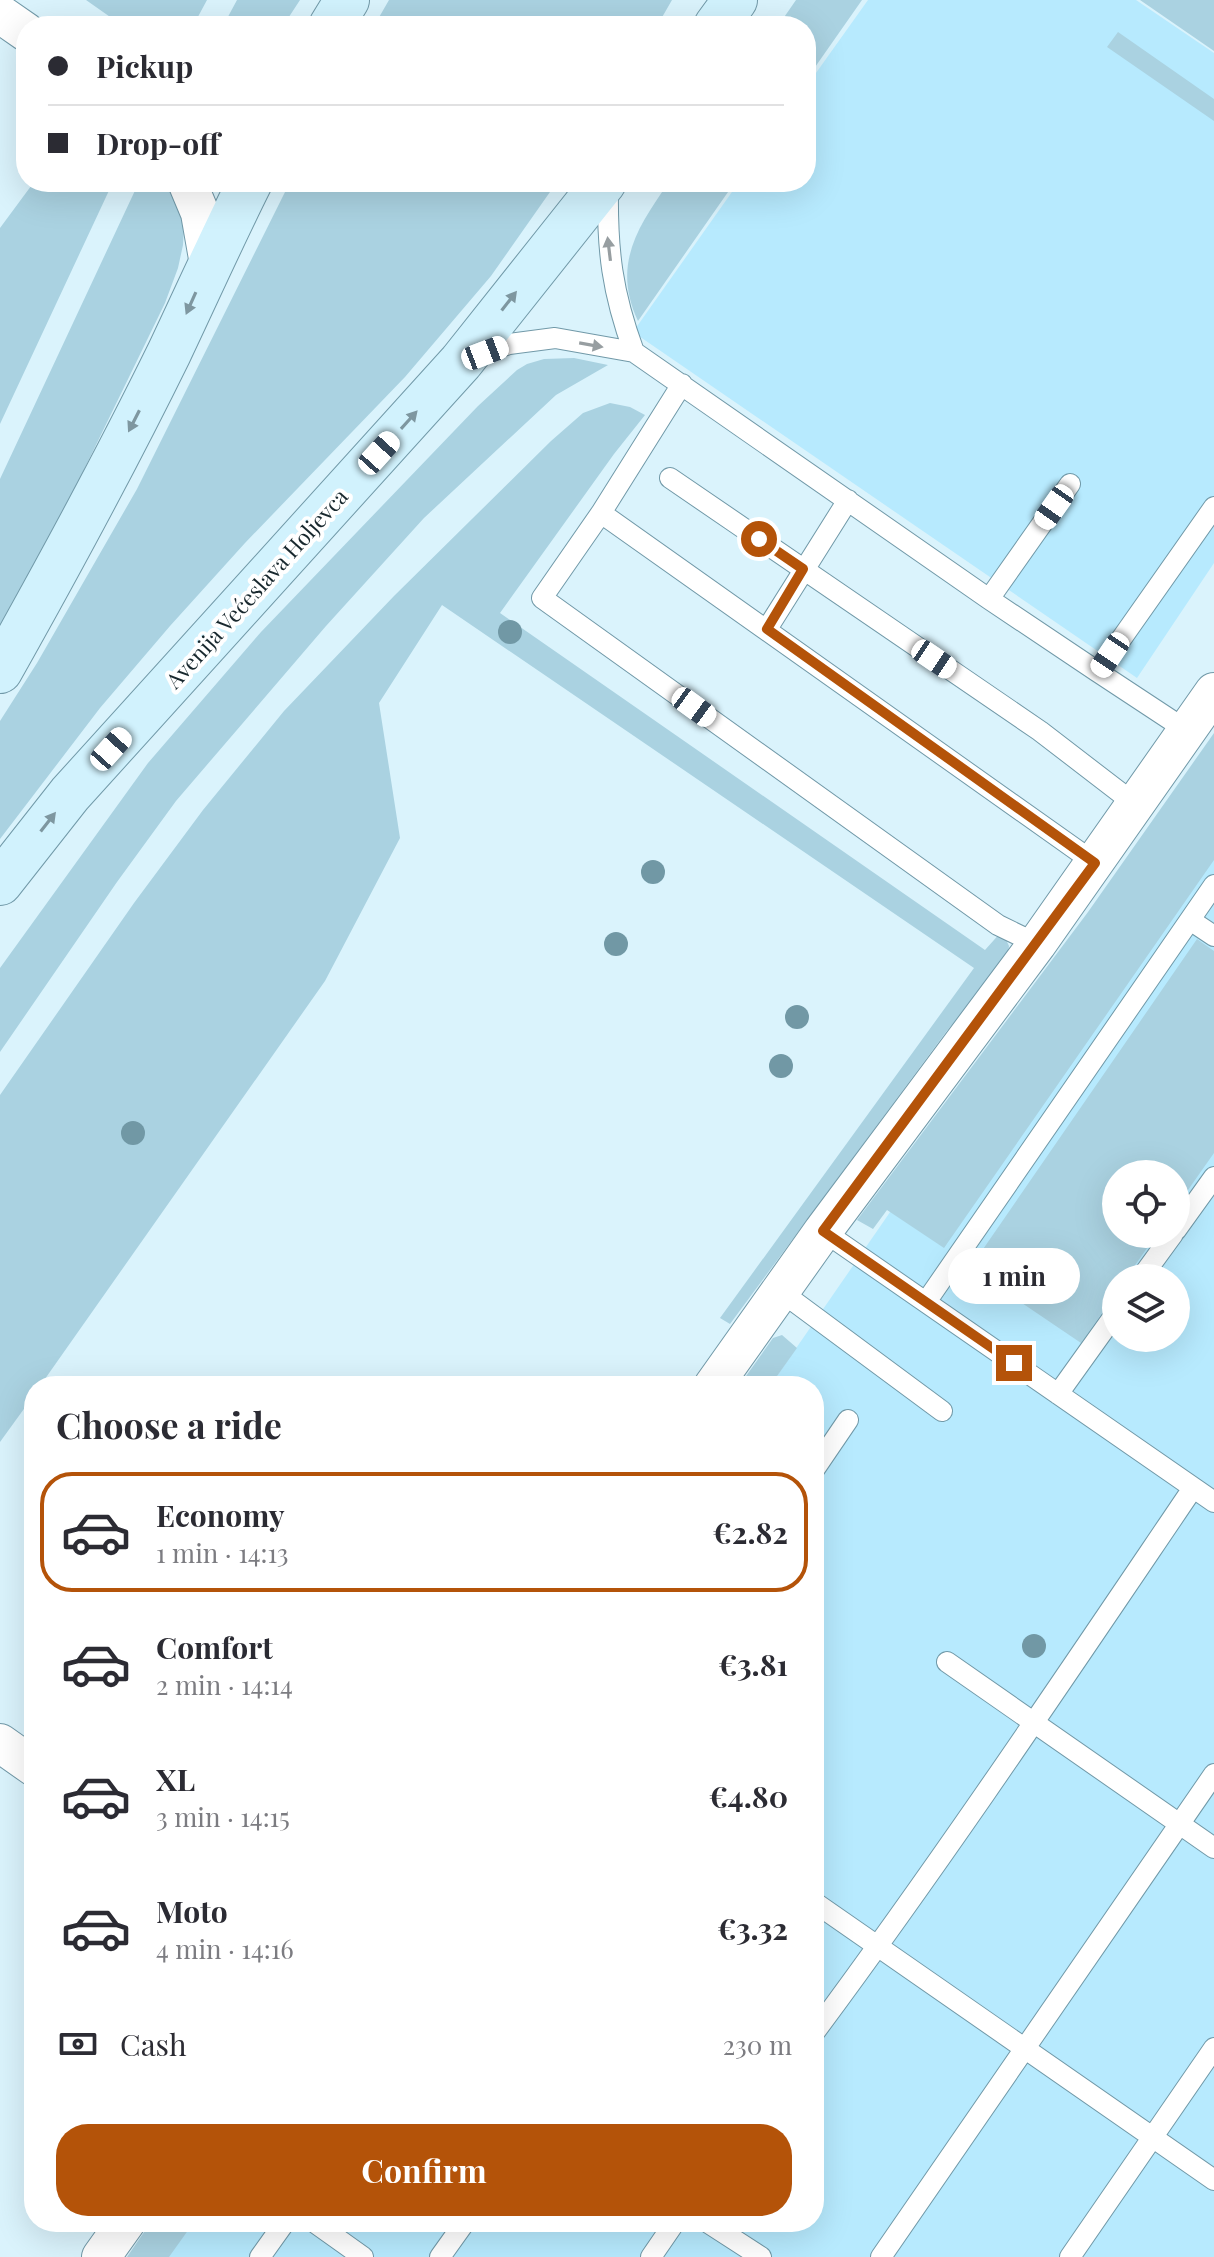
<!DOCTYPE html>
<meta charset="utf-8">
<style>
body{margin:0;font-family:"Playfair Display",serif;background:#f2f2f3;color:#2b2b33;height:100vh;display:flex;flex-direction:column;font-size:30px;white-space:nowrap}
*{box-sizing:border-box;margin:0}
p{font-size:26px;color:#7c7c81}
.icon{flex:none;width:44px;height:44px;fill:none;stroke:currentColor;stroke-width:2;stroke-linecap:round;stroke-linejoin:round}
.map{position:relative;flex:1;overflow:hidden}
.panel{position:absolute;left:24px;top:1376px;width:800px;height:856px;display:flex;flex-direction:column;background:#fff;border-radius:32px;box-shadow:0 8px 32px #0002}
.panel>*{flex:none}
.guide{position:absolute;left:16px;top:16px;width:800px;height:176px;border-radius:32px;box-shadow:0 8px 32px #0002;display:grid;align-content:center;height:176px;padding:0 32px;background:#fff}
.controls{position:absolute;left:1102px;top:1160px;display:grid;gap:16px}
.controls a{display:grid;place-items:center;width:88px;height:88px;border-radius:50%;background:#fff;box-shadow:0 8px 32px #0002;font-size:40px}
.end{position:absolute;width:36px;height:36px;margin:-18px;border:10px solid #b45309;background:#fff;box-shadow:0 0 0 4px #fff}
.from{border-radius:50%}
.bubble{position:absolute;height:56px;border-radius:28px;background:#fff;box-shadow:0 8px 32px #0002;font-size:26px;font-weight:700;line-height:56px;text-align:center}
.car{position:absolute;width:24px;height:48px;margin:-24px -12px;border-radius:10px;box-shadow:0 0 6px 2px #0007;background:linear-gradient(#fff 24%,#345 0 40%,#fff 0 76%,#345 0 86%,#fff 0)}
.guide b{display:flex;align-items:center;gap:28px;height:76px;font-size:30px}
.guide b+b{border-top:2px solid #e1e1e2}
.guide i{width:20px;height:20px;background:#2b2b33}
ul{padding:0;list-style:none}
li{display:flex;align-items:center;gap:24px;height:120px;margin:0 16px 12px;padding:0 16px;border:4px solid transparent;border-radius:32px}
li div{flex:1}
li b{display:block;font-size:30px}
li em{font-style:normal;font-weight:700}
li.active{border-color:#b45309}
li>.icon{width:72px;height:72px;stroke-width:1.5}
h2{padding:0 32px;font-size:36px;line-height:96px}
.pay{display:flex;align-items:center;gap:20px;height:88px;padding:0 32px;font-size:30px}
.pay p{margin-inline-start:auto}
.action{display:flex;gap:16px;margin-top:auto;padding:16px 32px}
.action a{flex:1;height:92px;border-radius:32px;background:#b45309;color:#fff;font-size:32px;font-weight:700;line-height:92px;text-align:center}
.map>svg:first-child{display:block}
.built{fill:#b7eafe;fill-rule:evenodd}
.green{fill:#aad2e1}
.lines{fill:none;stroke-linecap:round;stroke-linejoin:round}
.service-casing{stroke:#7199a8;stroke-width:22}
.minor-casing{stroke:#7199a8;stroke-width:40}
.secondary-casing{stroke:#7199a8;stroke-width:46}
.service{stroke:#fff;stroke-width:20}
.minor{stroke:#fff;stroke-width:38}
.secondary{stroke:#d1f2fd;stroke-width:44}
.tree{fill:#7198a5}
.oneway{fill:#979ea1}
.oneway2{fill:#7e97a0}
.route{stroke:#b45309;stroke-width:10}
.labels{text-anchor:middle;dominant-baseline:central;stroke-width:8;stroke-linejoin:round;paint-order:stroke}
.street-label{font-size:22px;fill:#18282e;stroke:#fff}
</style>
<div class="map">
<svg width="1214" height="2257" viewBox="0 0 1214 2257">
<rect width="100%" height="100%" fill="#daf3fc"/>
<path class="built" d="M868 0H1136L1214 53V563L1137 678 633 332 739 182H806V87Z
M1214 743V2257H165L189 2222H814V1386H770ZM1116 1174H1176V1234H1116ZM1116 1278H1176V1338H1116Z"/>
<path class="green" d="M86 0H207L193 26H123Z
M237 0H300L283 26H223Z
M389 0H672L657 26H374Z
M796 0H862L806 80V26H778Z
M1140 0H1214V51Z
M1118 32 1214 99V121L1107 47Z
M34 182H113L0 424V228Z
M139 182H173L184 227 183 245 178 268 165 303 60 519 0 626V479Z
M290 182H557L491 276 405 377 245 543 170 626 100 708 0 839V721L37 663 137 489Z
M669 182H735L638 321C612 265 637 228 669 182Z
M574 358 608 365 556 395 424 518 326 626 176 801 117 882 0 1052V968L148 763 261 632 478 406 517 370 527 364 544 359Z
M610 403 630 407 645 415 614 454 500 613 985 950 1002 931 1009 946 1007 959 946 1032 730 1324 720 1318 974 968 442 605 379 703 400 838 325 981 40 1386H34V1395L0 1442V1095L134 903 203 810 284 711 394 596 551 441 583 413Z
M1214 733V860L944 1248 887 1210 873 1229 857 1220 1088 912Z
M1197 939 1214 951V1153L1176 1207V1174H1116V1234H1157L1126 1278H1116V1293L1081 1343 970 1268Z
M782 1335 797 1348 770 1386H739L773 1338Z
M151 2222H194L169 2257H127Z"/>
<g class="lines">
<defs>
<path id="service" d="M608 187C607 250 612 292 634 352
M476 356 509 344 555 338 634 352 989 599 1098 672 1214 507
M682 384 601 513 1095 863
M670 478 1040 731 1135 804
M601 513 542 598 998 925 1037 944
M989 599 1070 484
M767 629 848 500
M1098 672 1186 730
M1190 920 1214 936
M1176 1230 1214 1177
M823 1231 1214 1502
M1141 1278 1173 1234
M780 1291 942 1411
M926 1302 1214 885
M1058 1394 1116 1313
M814 1470 848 1420
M947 1662 1214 1848
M814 1902 1214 2180
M814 2033C946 1855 1069 1671 1193 1488
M314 2222 363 2257
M707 2222 761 2257
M260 2257 285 2222
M440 2257 465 2222
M651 2257 675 2222
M881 2257 1214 1774
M1070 2257 1214 2048"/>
<path id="minor" d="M0 14 26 32
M187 182 200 213 209 264
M713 1386 823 1231 1037 944 1214 692
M0 1743 34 1767
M101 2257 126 2222"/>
<path id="secondary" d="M331 26 347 0
M716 26 735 0
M0 671C59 566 116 461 169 353 196 296 222 238 250 182
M0 883 70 794 461 362 604 182"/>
</defs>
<use href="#service" class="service-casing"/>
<use href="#minor" class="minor-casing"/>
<use href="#secondary" class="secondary-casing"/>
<use href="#service" class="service"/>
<use href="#minor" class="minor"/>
<use href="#secondary" class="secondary"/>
</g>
<g class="tree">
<circle cx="510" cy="632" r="12"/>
<circle cx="653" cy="872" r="12"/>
<circle cx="616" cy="944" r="12"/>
<circle cx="797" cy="1017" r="12"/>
<circle cx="781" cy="1066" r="12"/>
<circle cx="133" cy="1133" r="12"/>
<circle cx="1034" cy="1646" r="12"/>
</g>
<defs><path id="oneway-solid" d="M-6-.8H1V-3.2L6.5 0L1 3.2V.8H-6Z" transform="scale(2)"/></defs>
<g class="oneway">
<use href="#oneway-solid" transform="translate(609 249) rotate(-97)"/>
<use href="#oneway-solid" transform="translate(591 345) rotate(10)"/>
</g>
<g class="oneway2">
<use href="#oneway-solid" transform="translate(509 301) rotate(-52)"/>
<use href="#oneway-solid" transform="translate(191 303) rotate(114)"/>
<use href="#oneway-solid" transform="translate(409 420) rotate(-48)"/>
<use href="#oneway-solid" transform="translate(134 421) rotate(117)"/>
<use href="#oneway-solid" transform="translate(48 822) rotate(-52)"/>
</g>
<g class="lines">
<path class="route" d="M759 539 803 569 767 629 1095 863 823 1231 1014 1363"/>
</g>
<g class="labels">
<g class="street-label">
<text transform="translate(256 588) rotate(-48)">Avenija Većeslava Holjevca</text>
</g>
</g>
</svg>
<div class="controls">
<a><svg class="icon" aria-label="locate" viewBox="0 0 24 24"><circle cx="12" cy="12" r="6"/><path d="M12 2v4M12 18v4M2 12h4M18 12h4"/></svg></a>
<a><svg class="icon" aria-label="layers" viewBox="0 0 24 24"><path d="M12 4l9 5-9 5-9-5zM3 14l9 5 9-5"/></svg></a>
</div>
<i class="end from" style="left:759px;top:539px"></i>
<i class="end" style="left:1014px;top:1363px"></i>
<div class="bubble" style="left:948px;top:1248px;width:132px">1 min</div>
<i class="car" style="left:485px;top:353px;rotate:69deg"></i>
<i class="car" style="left:379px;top:453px;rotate:42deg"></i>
<i class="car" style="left:1054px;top:507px;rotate:215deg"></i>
<i class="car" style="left:1110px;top:655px;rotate:214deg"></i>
<i class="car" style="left:934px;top:659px;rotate:124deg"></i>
<i class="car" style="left:694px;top:707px;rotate:126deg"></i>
<i class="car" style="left:111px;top:749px;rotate:42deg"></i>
<div class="guide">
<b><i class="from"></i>Pickup</b>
<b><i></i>Drop-off</b>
</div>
<section class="panel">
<h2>Choose a ride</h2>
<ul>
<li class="active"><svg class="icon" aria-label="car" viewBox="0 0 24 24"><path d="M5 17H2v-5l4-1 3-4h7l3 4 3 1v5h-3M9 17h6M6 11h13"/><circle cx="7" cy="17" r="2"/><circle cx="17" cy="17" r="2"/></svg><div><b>Economy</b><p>1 min · 14:13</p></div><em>€2.82</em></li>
<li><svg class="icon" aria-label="car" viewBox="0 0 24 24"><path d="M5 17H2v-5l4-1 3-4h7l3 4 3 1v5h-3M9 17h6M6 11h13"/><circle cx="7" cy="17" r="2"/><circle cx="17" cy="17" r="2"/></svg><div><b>Comfort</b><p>2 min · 14:14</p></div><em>€3.81</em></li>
<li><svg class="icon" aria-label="car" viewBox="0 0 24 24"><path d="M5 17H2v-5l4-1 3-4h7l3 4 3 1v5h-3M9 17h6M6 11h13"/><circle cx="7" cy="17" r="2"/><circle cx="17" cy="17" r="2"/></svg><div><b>XL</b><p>3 min · 14:15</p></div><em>€4.80</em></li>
<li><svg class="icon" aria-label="car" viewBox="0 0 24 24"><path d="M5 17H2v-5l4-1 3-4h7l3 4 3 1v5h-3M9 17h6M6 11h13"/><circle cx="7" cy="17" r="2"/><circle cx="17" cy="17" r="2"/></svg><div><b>Moto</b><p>4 min · 14:16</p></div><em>€3.32</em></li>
</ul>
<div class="pay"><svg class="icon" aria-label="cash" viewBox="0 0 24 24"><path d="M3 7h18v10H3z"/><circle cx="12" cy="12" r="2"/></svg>Cash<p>230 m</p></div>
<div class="action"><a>Confirm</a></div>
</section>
</div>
